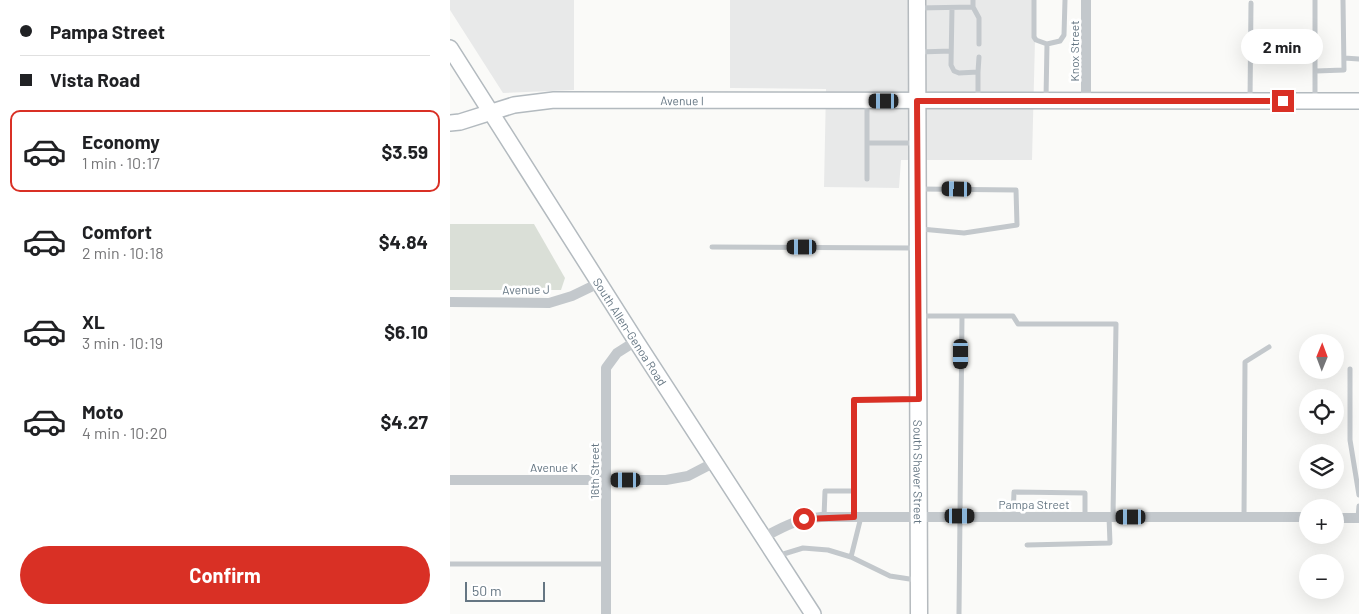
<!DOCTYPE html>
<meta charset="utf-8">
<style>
body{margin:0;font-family:Barlow,sans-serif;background:#f6f6f6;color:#202124;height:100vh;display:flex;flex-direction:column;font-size:19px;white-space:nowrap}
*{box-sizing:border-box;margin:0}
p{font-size:16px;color:#757577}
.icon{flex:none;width:28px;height:28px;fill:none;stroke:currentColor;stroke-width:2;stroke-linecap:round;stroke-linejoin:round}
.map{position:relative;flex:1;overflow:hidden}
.panel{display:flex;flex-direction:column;background:#fff;width:450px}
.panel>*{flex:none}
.hud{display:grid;align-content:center;height:110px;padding:0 20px;background:#fff}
.needle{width:32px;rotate:1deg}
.tools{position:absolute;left:849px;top:334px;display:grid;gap:10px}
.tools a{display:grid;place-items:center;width:45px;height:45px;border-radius:50%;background:#fff;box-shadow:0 5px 20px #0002;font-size:25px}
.scale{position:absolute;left:15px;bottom:12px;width:80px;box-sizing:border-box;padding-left:5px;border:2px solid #657683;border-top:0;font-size:14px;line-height:18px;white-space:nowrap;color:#657683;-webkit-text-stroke:4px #fff;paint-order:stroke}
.end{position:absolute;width:22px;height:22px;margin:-11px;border:6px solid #d93025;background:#fff;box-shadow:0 0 0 2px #fff}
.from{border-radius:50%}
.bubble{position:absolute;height:35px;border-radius:18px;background:#fff;box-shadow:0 5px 20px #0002;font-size:16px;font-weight:700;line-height:35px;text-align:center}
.car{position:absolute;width:15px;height:30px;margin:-15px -8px;border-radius:6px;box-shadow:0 0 4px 1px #0007;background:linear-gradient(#222 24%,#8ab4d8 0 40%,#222 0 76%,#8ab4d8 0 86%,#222 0)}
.hud b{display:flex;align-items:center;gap:18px;height:48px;font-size:19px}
.hud b+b{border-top:1px solid #e0e0e0}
.hud i{width:12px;height:12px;background:#202124}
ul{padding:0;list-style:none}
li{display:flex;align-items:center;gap:15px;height:82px;margin:0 10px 8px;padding:0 10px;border:2px solid transparent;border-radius:10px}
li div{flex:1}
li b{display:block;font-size:19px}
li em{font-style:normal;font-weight:700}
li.current{border-color:#d93025}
li>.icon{width:45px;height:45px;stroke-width:1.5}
.button{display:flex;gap:10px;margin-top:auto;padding:10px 20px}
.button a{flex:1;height:58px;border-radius:30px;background:#d93025;color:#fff;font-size:20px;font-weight:700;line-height:58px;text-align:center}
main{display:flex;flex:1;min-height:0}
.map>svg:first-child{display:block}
.built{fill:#e8e9e9}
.green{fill:#dadfd7}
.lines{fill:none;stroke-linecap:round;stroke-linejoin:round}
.secondary-casing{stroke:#b3babf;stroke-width:18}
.primary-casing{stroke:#b5babe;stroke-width:19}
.path{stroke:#bbbfc2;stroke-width:2;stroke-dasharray:2.5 2.5;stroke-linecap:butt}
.lane{stroke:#c3c8cc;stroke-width:5}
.street{stroke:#c3c8cc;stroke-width:10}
.secondary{stroke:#fff;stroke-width:15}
.primary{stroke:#fff;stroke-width:16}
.route{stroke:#d93025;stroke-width:6}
.labels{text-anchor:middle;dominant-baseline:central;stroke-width:5;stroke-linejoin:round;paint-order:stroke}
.street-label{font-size:12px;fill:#657683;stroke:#fff}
</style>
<main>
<section class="panel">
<div class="hud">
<b><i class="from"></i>Pampa Street</b>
<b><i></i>Vista Road</b>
</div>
<ul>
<li class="current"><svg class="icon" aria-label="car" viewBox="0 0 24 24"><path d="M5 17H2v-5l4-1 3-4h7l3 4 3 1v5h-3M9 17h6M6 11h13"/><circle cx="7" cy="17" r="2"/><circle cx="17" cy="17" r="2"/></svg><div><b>Economy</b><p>1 min · 10:17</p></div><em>$3.59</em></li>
<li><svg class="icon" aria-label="car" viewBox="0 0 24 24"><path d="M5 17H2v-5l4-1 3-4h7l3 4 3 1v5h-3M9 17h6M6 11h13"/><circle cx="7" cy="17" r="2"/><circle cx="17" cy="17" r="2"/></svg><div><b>Comfort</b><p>2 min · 10:18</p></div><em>$4.84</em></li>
<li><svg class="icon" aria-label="car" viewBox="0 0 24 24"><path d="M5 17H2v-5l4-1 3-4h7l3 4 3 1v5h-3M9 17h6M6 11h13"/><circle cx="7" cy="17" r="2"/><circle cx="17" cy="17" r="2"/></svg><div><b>XL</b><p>3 min · 10:19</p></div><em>$6.10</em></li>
<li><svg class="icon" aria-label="car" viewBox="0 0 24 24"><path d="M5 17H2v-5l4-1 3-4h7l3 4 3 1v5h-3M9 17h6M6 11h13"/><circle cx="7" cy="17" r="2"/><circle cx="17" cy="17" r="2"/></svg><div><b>Moto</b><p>4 min · 10:20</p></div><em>$4.27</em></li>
</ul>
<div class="button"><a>Confirm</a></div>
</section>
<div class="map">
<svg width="909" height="614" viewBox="0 0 909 614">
<rect width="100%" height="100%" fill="#fafaf8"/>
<path class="built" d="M0 0H124V90L53 93 0 10Z
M280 0H586L582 160H451L449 188 374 187 376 89 280 88Z"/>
<path class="green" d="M0 224H84L115 278 111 290H0Z"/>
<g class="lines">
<defs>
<g id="secondary">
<path id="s1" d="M0 48 186 341 363 614"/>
<path id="s2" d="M0 123 10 122 64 105 104 100 909 101"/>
</g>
<g id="primary">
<path id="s3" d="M467 0 469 614"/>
</g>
</defs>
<use href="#secondary" class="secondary-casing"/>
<use href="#primary" class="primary-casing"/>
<path class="path" d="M870 488V480"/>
<path class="lane" d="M584 0V37L586 40 597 44
M523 7 529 18V44
M468 8 523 7V0
M502 8 501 65 504 71 509 73 528 72V98
M469 52 501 51
M894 58 909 59
M866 71 894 70 893 0
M528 72 529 57
M596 98 597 44 610 41 614 35 615 0
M800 100 801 3
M865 100V0
M417 143H464
M417 179V101
M471 189 566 190 567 225 514 233 471 229
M262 247 465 248
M471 316H563L568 324H666L663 517
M900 369V440L909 495
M374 517 375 491H404
M404 517V400L466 399
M563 517 564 492 635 493V517
M794 517 795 362 819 347
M908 518 909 506
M577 545 660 543 659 517
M327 556 353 548 378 550 401 557 440 576 466 580
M401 557 411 517
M0 564H156
M509 614 512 316"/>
<path class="street" d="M636 0V101
M0 302 99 303 122 296 149 283
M0 480H216L238 476 265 462
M885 518H909
M314 537C335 526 347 519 371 517H858
M156 614V368L167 353 186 341"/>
<use href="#secondary" class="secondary"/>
<use href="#primary" class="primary"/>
</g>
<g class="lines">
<path class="route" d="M354 519 404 517V400L469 399 467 101H833"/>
</g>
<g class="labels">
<g class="street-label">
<text transform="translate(624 51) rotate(-90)">Knox Street</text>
<text stroke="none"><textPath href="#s2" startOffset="235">Avenue I</textPath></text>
<text transform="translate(76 289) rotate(-1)">Avenue J</text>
<text stroke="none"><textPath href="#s1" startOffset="336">South Allen-Genoa Road</textPath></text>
<text x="104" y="467">Avenue K</text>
<text transform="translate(144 471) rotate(-90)">16th Street</text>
<text stroke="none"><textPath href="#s3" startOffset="472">South Shaver Street</textPath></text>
<text x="584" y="504">Pampa Street</text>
</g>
</g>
</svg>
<div class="tools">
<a><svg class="needle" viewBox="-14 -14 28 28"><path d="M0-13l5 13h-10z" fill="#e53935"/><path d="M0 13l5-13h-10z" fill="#757577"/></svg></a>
<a><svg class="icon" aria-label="locate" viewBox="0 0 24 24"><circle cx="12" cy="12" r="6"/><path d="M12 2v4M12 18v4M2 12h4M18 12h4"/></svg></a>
<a><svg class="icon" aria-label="layers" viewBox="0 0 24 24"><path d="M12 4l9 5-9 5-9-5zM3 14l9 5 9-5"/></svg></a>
<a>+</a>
<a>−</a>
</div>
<div class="scale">50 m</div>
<i class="end from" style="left:354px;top:519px"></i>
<i class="end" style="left:833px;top:101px"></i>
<div class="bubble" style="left:791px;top:29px;width:82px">2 min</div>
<i class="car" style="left:434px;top:101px;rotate:270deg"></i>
<i class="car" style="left:507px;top:189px;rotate:271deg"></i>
<i class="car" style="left:352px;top:247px;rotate:270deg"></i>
<i class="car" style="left:511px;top:354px;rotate:180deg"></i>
<i class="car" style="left:176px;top:480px;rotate:270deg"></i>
<i class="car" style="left:510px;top:516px;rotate:90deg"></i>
<i class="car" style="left:681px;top:517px;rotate:270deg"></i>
</div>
</main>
